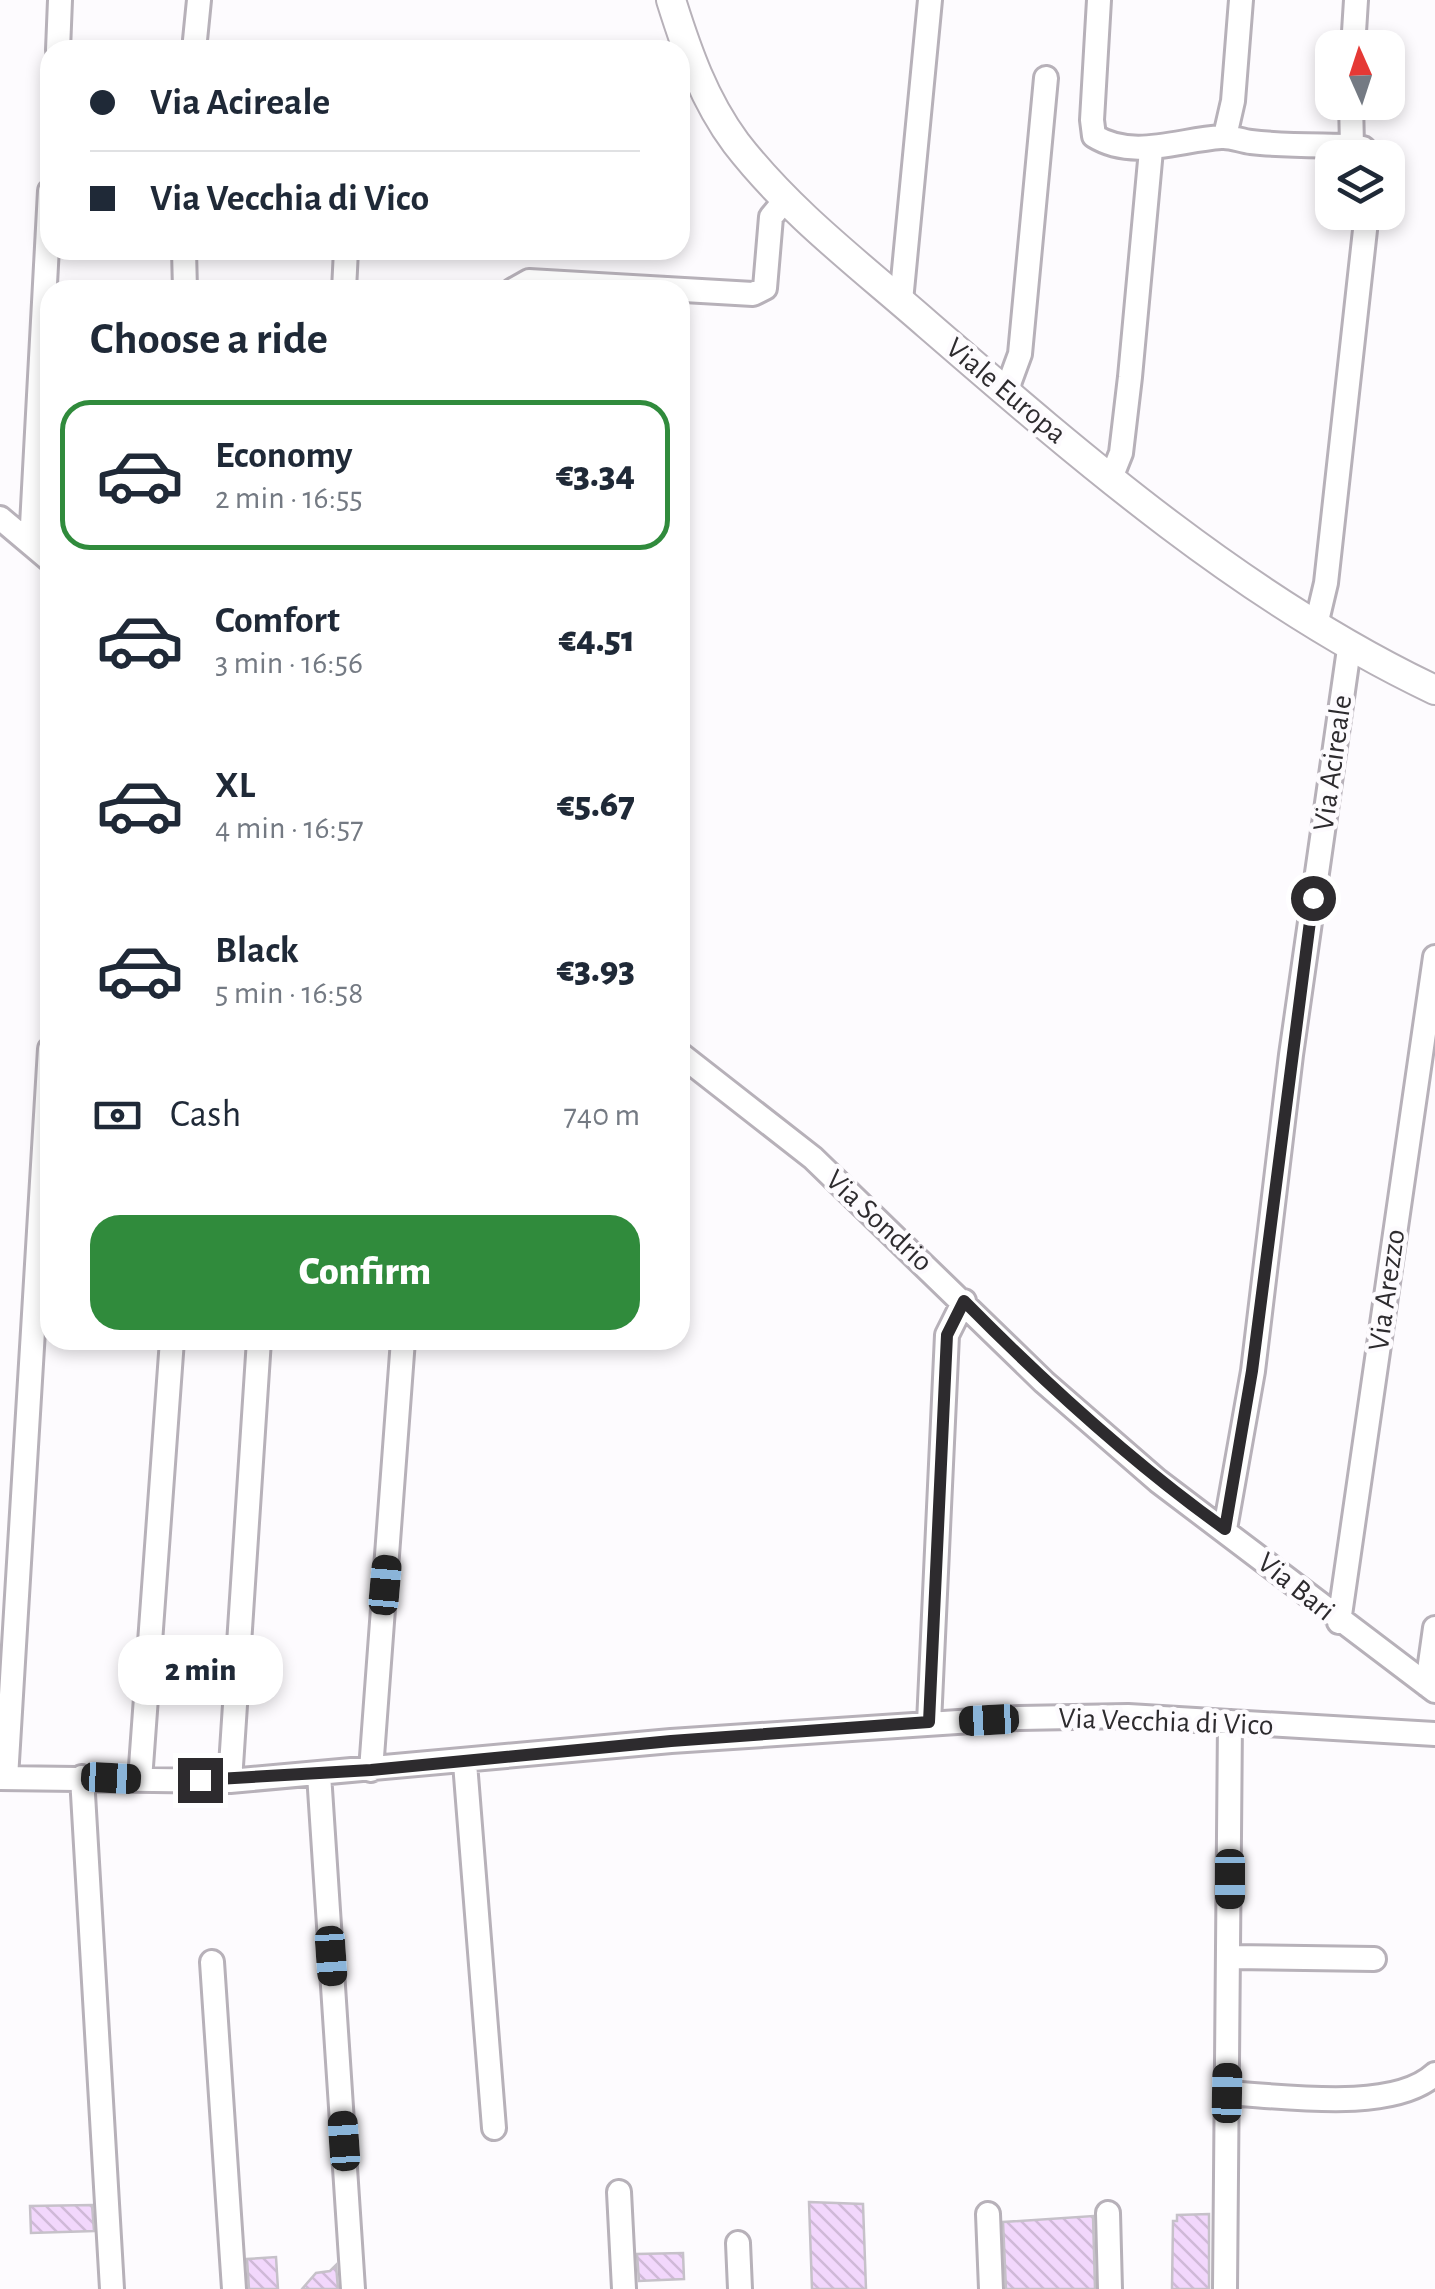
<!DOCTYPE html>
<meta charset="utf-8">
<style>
body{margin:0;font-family:"Alegreya Sans",sans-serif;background:#f6f6f7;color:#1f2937;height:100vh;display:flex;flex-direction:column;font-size:38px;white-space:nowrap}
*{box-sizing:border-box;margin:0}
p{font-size:32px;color:#747a83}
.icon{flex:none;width:55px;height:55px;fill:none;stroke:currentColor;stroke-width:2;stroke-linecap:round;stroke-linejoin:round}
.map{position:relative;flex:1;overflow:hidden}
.details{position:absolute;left:40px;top:280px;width:650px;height:1070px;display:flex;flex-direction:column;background:#fff;border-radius:30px;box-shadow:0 5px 15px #0003}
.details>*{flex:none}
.banner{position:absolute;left:40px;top:40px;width:650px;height:220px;border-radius:30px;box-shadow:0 5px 15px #0003;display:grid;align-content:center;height:220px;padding:0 50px;background:#fff}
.needle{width:65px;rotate:357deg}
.fabs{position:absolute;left:1315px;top:30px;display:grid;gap:20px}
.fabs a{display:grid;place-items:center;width:90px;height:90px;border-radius:20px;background:#fff;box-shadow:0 5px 15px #0003;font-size:50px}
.end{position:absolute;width:45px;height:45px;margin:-22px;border:12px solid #2d2b2e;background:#fff;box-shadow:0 0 0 5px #fff}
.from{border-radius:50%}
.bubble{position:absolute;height:70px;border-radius:30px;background:#fff;box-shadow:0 5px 15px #0003;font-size:32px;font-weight:800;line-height:70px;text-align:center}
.car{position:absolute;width:30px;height:60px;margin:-30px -15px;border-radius:12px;box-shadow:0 0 8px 2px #0007;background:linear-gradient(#222 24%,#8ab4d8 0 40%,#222 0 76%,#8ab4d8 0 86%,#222 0)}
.banner b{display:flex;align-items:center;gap:35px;height:95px;font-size:38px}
.banner b+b{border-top:2px solid #e0e1e3}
.banner i{width:25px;height:25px;background:#1f2937}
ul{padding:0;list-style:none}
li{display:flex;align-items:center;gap:30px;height:150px;margin:0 20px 15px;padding:0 30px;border:5px solid transparent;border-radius:30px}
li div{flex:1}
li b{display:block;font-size:38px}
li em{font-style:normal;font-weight:800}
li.active{border-color:#308b3c}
li>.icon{width:90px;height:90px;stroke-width:1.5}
h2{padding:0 50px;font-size:45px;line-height:120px}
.pay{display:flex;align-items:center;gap:25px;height:110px;padding:0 50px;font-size:38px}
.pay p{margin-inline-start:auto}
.button{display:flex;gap:20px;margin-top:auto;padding:20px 50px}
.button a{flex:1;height:115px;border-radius:30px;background:#308b3c;color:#fff;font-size:40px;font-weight:800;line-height:115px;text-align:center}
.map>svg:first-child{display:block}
.building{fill:url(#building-back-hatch);stroke:#c6c1c9;stroke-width:2.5}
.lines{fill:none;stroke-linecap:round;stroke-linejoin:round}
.minor-casing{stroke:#b7b1b9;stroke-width:28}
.tertiary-casing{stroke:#b7b1b9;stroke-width:32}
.minor{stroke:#fff;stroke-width:22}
.tertiary{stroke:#fff;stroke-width:28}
.route{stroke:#2d2b2e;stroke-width:12}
.labels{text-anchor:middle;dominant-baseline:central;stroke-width:9;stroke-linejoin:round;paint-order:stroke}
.street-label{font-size:30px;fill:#2d2b2e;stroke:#fdfbfe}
</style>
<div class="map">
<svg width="1435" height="2289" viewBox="0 0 1435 2289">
<defs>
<pattern id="building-back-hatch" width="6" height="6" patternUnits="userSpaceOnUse" patternTransform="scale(2.5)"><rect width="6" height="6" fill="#f2d7fc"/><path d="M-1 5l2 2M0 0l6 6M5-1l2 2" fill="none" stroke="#d0b9d8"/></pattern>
</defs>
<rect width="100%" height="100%" fill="#fdfbfe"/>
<path class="building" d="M809 2202 863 2204 866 2289H812Z
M92 2205 94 2231 31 2233 30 2206Z
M1209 2214V2289H1172L1173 2221H1177V2215Z
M1093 2216 1095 2289H1006L1003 2222Z
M683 2253 684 2279 639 2281 637 2254Z
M276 2257 278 2289H249L247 2259Z
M336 2265 338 2289H302L316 2273 330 2271Z"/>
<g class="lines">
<defs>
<path id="minor" d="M1099 0 1092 120 1094 136C1133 160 1178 140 1221 137 1231 136 1241 141 1251 142 1284 146 1319 145 1352 146L1363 148 1373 158
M1353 48 1356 0
M58 50 60 0
M194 50 199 0
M1351 102 1352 146
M1225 136 1233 101 1241 0
M184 250 185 290
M344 290 346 250
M513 290 529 281 753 294 765 288 771 217 785 200
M901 301 930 0
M1006 392 1020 354 1046 78
M1111 478 1121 453 1130 377 1151 150
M0 518 50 560
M31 544 50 191
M1316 625 1326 583 1367 212
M680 1054 813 1158 1044 1382 1158 1481 1435 1691
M1225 1529 1253 1371 1291 1055 1349 649
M1339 1622 1435 957
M1427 1685 1435 1628
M929 1723 947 1335 964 1301
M465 1763 494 2128
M371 1770 403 1340
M319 1774 353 2289
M82 1777 112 2289
M0 1778 230 1781 671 1741 1019 1718 1128 1716 1435 1734
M6 1778 50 1049
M140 1780 172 1340
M230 1781 259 1340
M1230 1957 1374 1959
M212 1962 234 2289
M1227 2093C1282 2096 1393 2113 1435 2074
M619 2192 624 2289
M1108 2213 1110 2289
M988 2214 991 2289
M738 2243 740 2289
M1225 2289 1230 1722"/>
<path id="tertiary" d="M671 0C687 51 704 100 736 143 790 213 862 267 928 325 1084 460 1247 601 1435 690"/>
</defs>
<use href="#minor" class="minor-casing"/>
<use href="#tertiary" class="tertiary-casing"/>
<use href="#minor" class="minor"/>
<use href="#tertiary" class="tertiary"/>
</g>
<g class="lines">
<path class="route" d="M200 1780 371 1770 671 1741 929 1722 947 1335 964 1301C1046 1384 1130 1461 1225 1529L1252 1371 1313 898"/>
</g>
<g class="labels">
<g class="street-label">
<text transform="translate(1006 391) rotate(40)">Viale Europa</text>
<text transform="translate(1333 763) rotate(-82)">Via Acireale</text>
<text transform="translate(879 1221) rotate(43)">Via Sondrio</text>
<text transform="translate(1387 1290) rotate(-82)">Via Arezzo</text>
<text transform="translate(1296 1587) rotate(39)">Via Bari</text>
<text transform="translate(1166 1722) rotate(2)">Via Vecchia di Vico</text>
</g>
</g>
</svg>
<div class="fabs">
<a><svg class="needle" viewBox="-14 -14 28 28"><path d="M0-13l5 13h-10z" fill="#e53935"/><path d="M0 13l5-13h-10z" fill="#747a83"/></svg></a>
<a><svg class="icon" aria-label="layers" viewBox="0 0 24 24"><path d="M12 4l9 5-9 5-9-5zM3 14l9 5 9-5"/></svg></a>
</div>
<i class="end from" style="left:1313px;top:898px"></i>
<i class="end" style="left:200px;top:1780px"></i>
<div class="bubble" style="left:118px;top:1635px;width:165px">2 min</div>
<i class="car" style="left:385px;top:1585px;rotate:5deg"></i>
<i class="car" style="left:989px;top:1720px;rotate:267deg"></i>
<i class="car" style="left:111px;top:1778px;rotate:93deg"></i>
<i class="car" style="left:1230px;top:1879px;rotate:180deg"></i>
<i class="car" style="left:331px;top:1956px;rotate:176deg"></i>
<i class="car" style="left:1227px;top:2093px;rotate:1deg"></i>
<i class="car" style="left:344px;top:2141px;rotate:356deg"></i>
<div class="banner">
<b><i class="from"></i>Via Acireale</b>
<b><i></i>Via Vecchia di Vico</b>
</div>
<section class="details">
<h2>Choose a ride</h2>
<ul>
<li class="active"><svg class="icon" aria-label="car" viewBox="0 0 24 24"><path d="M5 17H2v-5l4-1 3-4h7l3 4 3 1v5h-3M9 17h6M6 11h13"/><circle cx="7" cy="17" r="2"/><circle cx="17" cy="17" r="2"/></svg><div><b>Economy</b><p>2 min · 16:55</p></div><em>€3.34</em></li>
<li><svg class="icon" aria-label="car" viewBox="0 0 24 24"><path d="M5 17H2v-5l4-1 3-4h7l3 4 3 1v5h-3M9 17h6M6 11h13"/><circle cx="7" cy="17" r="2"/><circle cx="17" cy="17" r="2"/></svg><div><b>Comfort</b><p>3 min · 16:56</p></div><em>€4.51</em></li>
<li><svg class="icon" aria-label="car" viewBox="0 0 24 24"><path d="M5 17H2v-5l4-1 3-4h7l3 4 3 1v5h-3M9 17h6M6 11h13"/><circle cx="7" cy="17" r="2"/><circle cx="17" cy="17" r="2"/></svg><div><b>XL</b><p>4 min · 16:57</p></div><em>€5.67</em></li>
<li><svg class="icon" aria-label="car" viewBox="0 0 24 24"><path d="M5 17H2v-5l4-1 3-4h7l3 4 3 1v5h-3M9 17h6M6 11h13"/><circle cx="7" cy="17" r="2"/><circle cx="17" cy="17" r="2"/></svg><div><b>Black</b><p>5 min · 16:58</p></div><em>€3.93</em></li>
</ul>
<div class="pay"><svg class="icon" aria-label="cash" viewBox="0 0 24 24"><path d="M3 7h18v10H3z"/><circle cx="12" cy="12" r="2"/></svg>Cash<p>740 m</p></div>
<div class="button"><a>Confirm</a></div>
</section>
</div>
